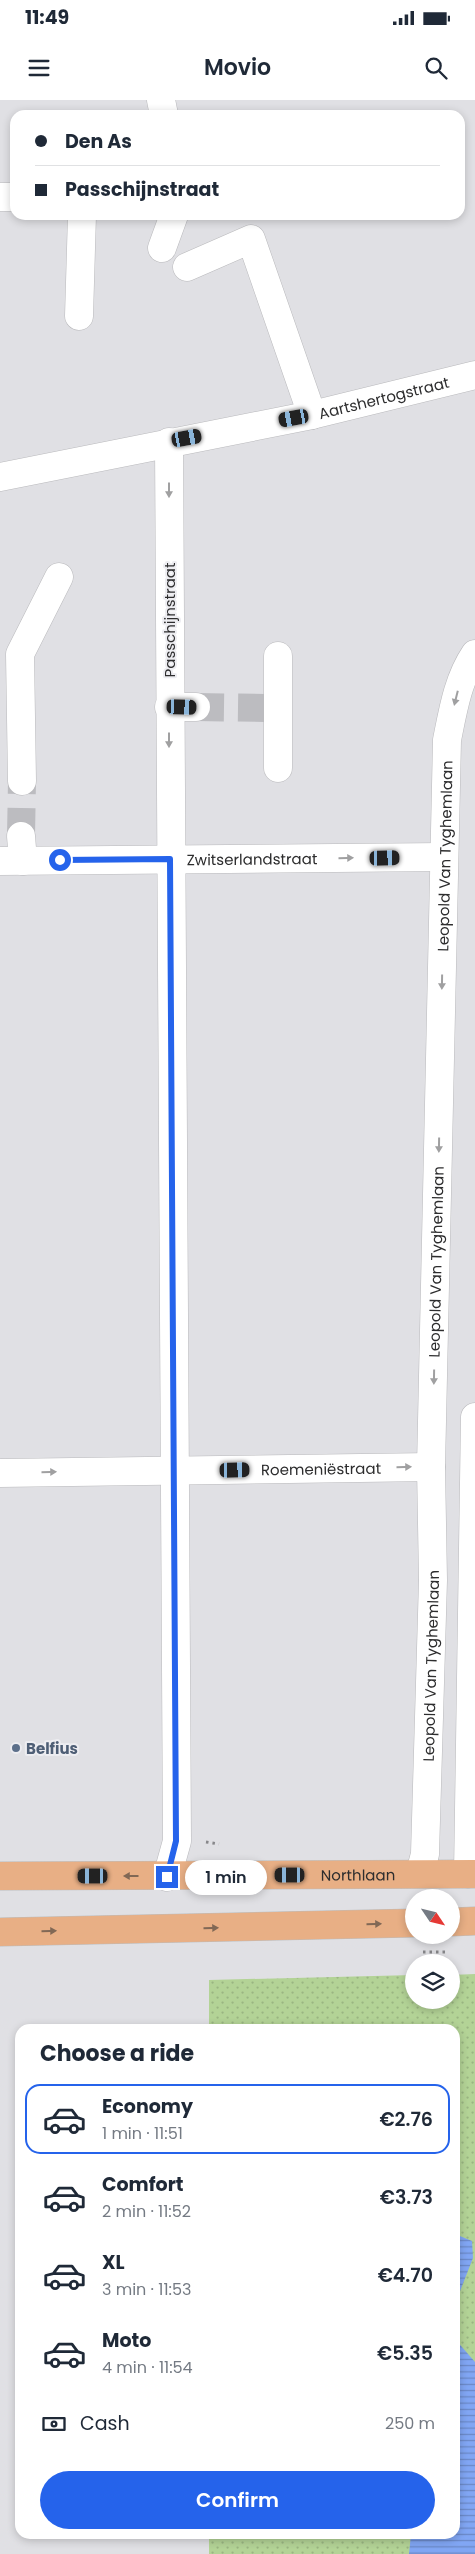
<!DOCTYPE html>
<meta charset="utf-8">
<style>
body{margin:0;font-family:Poppins,sans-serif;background:#f2f2f3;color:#1f2937;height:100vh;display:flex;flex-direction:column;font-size:19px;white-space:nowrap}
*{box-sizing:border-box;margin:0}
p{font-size:16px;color:#747a83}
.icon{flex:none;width:28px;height:28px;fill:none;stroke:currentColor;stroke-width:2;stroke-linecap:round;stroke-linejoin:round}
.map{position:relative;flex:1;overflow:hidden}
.side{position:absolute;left:15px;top:1924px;width:445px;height:515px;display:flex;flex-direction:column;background:#fff;border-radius:15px;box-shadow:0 2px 8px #0003}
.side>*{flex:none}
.hud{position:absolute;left:10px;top:10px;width:455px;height:110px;border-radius:15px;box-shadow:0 2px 8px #0003;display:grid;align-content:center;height:110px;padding:0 25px;background:#fff}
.needle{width:32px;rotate:125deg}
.buttons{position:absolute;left:405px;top:1789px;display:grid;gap:10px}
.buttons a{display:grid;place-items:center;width:55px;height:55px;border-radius:50%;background:#fff;box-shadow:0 2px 8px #0003;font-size:25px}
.end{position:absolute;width:22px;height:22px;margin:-11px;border:6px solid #2563eb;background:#fff;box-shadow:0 0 0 2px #fff}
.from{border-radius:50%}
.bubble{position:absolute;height:35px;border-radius:18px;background:#fff;box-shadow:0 2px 8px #0003;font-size:16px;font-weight:600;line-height:35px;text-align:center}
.car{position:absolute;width:15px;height:30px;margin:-15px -8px;border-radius:6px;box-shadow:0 0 4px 1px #0007;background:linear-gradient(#222 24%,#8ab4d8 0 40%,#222 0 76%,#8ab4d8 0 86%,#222 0)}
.hud b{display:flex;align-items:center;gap:18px;height:48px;font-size:19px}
.hud b+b{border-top:1px solid #e0e1e3}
.hud i{width:12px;height:12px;background:#1f2937}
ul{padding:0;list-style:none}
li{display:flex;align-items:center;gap:15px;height:70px;margin:0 10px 8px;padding:0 15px;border:2px solid transparent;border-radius:15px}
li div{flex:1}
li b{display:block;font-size:19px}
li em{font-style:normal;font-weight:600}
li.active{border-color:#2563eb}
li>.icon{width:45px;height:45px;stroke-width:1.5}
h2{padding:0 25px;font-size:22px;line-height:60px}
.pay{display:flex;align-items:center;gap:12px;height:55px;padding:0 25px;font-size:19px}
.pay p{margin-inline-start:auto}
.button{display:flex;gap:10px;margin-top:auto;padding:10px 25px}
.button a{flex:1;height:58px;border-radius:30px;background:#2563eb;color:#fff;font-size:20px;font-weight:600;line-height:58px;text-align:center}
.status{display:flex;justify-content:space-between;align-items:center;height:35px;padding:0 25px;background:#fff;direction:ltr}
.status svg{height:14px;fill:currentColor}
header{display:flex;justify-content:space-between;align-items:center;height:65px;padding:0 25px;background:#fff;font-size:22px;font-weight:600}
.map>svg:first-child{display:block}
.grass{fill:url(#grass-dots)}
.water{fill:url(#water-rules)}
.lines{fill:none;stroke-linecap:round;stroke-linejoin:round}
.minor-tunnel{stroke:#bcbcc0;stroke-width:28;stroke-dasharray:28 14;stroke-linecap:butt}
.minor-casing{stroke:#b9b9bc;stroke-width:29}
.major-casing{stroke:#bcbcbc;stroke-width:29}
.path{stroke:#87878a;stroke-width:3;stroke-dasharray:2.5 4;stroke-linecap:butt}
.minor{stroke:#fff;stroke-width:28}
.major{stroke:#e8af85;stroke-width:28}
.oneway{fill:#a0a0a1}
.oneway2{fill:#816855}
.route{stroke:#2563eb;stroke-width:6}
.service-dot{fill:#5c6f8a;stroke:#ededf1;stroke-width:2}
.labels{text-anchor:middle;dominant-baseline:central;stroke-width:4;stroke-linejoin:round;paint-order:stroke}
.street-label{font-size:15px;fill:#2d2d2e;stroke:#ededf1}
.service-label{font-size:15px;font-weight:bold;fill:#4e5e75;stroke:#ededf1;text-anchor:start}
</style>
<div class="status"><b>11:49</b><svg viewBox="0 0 49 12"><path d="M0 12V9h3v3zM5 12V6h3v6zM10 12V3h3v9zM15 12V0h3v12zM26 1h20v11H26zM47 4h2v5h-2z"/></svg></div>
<header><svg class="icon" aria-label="menu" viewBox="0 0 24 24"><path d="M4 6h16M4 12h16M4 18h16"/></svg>Movio<svg class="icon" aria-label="search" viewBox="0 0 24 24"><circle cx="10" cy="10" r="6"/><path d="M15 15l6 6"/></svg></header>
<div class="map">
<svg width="475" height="2454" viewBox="0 0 475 2454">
<defs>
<pattern id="grass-dots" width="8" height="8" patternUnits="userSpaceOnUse" patternTransform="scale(1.25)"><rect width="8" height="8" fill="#b3d396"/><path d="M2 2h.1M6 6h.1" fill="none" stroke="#9ab582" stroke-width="1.8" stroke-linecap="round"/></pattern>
<pattern id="water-rules" width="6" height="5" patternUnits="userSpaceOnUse" patternTransform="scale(1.25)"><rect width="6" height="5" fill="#81a6f4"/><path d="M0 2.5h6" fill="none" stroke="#6a88c6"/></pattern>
</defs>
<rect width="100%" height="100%" fill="#e0e0e4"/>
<path class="grass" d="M475 1874V2454H209V2434H455V1929H209V1880L414 1875V1900H451V1875Z"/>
<path class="water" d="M455 2134 472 2141 473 2158 455 2204Z
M455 2239 475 2262V2454H409L411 2434H455Z"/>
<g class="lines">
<path class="minor-tunnel" d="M196 607 265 608
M21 736 22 681"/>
<defs>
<g id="minor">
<path d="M161 0 164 15"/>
<path d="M0 97H15"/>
<path d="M162 148 174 115"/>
<path d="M187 167 251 139 312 315"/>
<path d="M79 216 82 115"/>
<path id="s1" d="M0 377 312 315 475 275"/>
<path d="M169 607H196"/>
<path d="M278 668V556"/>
<path d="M22 681 20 554 59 477"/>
<path d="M21 736 23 761"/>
<path id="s2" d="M0 761 444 757"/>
<path id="s3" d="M0 1373 431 1367"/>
<path id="s4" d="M420 1773 425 1754 433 1480 431 1367 447 640C453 610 458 579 475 554"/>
<path d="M468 1774 475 1317"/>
<path d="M167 1777 177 1741 169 342"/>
</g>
<g id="major">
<path id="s5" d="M0 1776 475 1774"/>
<path d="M451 1822 475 1821"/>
<path d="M0 1832 414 1823"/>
</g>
</defs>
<use href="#minor" class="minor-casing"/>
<use href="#major" class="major-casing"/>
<path class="path" d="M206 1742 219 1744
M423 1852H447"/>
<use href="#minor" class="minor"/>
<use href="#major" class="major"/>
</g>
<defs><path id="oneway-solid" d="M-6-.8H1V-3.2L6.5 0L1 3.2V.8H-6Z" transform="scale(1.25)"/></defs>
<g class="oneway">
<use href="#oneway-solid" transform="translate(169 390) rotate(90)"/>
<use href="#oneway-solid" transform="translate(456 598) rotate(104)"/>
<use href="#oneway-solid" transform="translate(169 640) rotate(90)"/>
<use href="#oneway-solid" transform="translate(346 758) rotate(-1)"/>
<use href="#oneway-solid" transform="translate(442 882) rotate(91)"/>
<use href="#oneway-solid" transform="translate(439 1045) rotate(91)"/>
<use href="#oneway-solid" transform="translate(434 1277) rotate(91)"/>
<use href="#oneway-solid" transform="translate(404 1367) rotate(-1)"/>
<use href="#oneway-solid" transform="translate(49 1372) rotate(-1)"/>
</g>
<g class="oneway2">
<use href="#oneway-solid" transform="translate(131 1776) rotate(-180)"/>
<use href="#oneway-solid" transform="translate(374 1824) rotate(-2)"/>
<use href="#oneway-solid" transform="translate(211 1828) rotate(-2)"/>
<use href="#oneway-solid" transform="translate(49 1831) rotate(-1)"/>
</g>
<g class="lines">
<path class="route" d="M60 760 170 759 176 1741 167 1777"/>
</g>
<circle class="service-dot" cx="16" cy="1648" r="5"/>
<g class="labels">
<g class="street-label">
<text stroke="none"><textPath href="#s1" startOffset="392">Aartshertogstraat</textPath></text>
<text transform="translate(169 520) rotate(-90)">Passchijnstraat</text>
<text stroke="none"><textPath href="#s4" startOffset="1018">Leopold Van Tyghemlaan</textPath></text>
<text stroke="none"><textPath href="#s2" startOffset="252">Zwitserlandstraat</textPath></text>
<text stroke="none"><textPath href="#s4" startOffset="612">Leopold Van Tyghemlaan</textPath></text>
<text stroke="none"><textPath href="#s3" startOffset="321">Roemeniëstraat</textPath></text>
<text stroke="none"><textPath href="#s4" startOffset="208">Leopold Van Tyghemlaan</textPath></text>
<text stroke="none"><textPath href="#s5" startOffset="358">Northlaan</textPath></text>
</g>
<g class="service-label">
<text x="26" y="1648">Belfius</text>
</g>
</g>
</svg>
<div class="buttons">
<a><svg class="needle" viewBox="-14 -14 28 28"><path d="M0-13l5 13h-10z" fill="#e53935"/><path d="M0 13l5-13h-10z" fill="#747a83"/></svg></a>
<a><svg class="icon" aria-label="layers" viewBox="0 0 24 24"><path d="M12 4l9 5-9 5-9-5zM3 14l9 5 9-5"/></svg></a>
</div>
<i class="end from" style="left:60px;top:760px"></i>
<i class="end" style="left:167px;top:1777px"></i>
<div class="bubble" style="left:185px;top:1760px;width:82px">1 min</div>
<i class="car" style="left:294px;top:318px;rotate:260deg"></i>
<i class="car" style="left:187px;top:338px;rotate:80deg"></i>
<i class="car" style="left:182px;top:607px;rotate:92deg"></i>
<i class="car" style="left:385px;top:758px;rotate:89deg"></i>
<i class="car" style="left:235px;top:1370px;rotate:89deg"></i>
<i class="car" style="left:290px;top:1775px;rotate:270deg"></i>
<i class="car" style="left:93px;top:1776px;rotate:270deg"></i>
<div class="hud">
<b><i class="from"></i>Den As</b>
<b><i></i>Passchijnstraat</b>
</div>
<section class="side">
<h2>Choose a ride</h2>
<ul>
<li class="active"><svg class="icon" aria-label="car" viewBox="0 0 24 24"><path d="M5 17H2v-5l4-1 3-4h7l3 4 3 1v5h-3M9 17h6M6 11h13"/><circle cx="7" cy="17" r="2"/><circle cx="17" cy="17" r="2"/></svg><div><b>Economy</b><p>1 min · 11:51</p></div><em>€2.76</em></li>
<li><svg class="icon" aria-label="car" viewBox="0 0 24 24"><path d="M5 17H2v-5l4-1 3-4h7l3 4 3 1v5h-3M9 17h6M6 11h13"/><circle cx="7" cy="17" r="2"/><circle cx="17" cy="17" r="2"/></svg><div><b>Comfort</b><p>2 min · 11:52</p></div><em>€3.73</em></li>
<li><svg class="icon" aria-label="car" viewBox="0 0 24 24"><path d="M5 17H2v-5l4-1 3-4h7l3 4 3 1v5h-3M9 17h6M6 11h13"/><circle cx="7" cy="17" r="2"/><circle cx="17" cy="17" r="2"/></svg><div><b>XL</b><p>3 min · 11:53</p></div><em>€4.70</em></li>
<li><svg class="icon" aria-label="car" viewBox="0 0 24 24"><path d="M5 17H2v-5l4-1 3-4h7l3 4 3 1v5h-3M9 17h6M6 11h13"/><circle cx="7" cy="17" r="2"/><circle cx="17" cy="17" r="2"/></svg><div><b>Moto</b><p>4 min · 11:54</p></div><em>€5.35</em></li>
</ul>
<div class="pay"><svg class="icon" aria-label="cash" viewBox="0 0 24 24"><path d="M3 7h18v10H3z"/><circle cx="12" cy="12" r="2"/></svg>Cash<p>250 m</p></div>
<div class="button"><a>Confirm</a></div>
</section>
</div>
